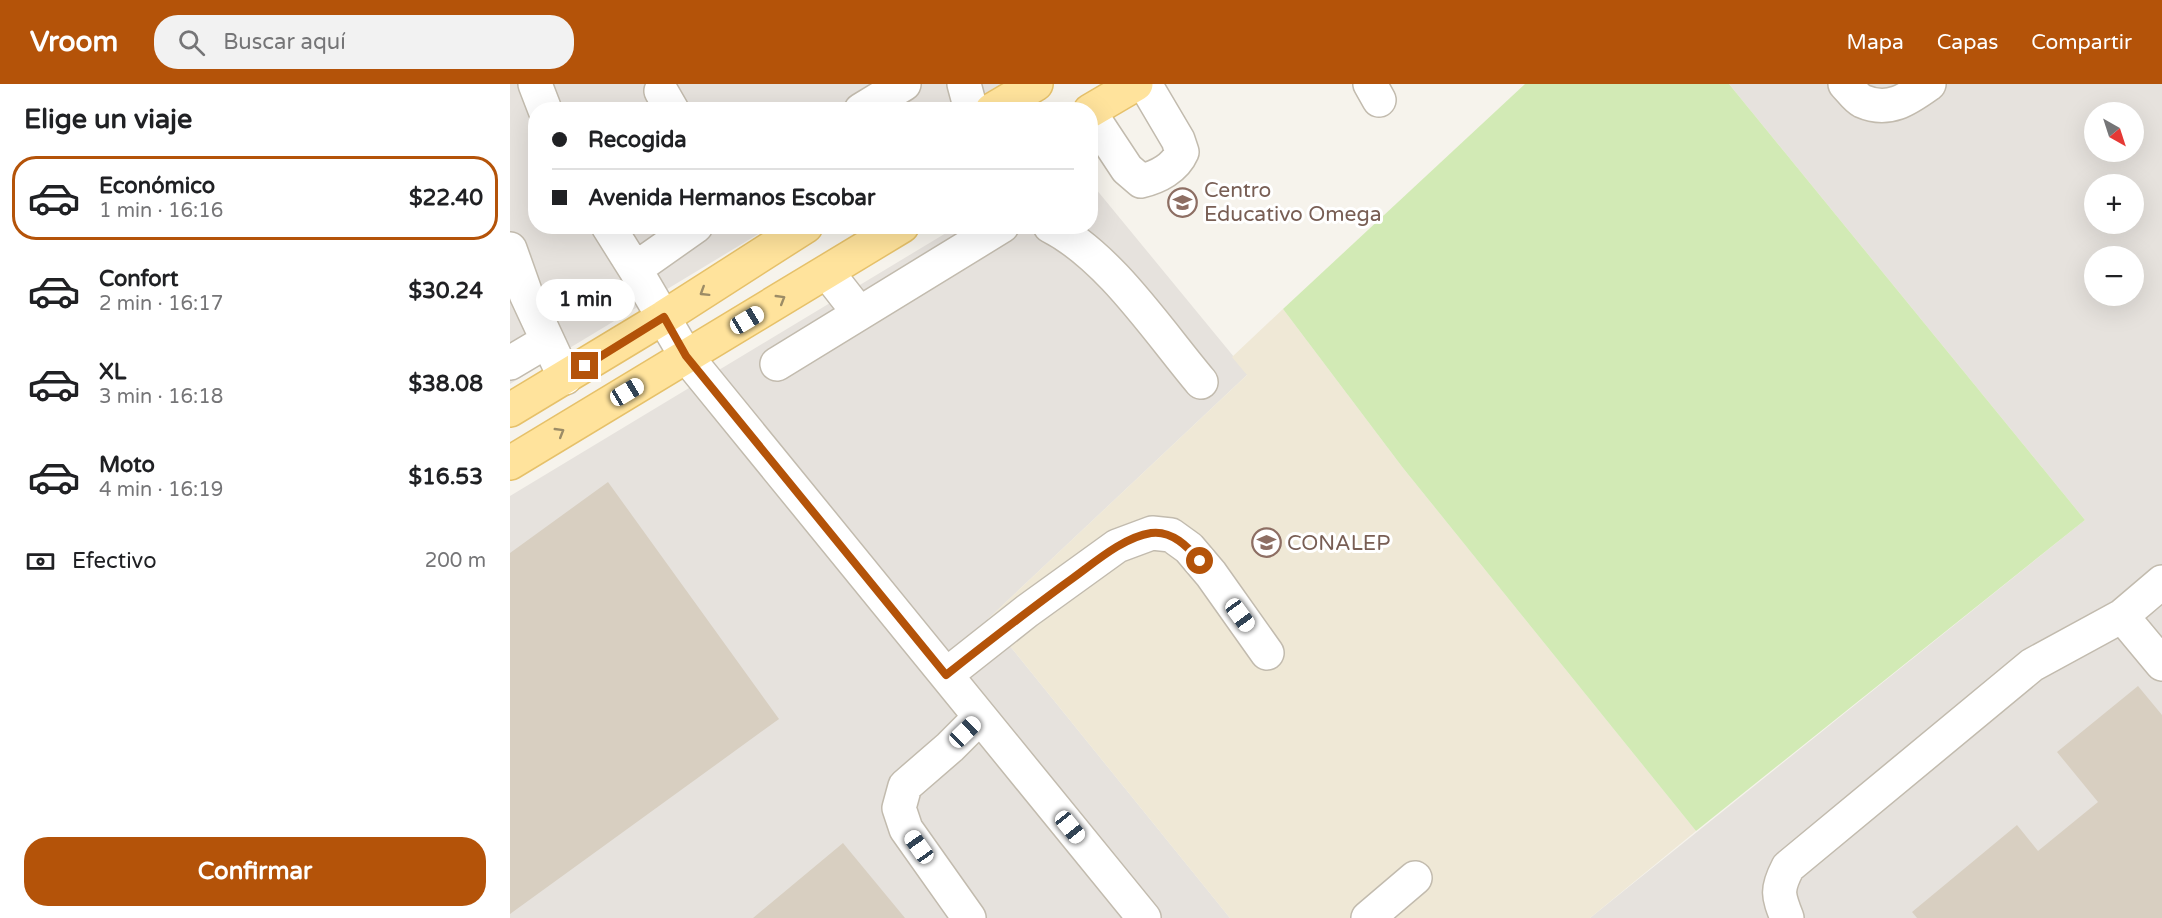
<!DOCTYPE html>
<html lang="es">
<meta charset="utf-8">
<style>
body{margin:0;font-family:"Varela Round",sans-serif;background:#f2f2f2;color:#202124;height:100vh;display:flex;flex-direction:column;font-size:22px;white-space:nowrap}
*{box-sizing:border-box;margin:0}
p{font-size:20px;color:#757577}
.icon{flex:none;width:33px;height:33px;fill:none;stroke:currentColor;stroke-width:2;stroke-linecap:round;stroke-linejoin:round}
.map{position:relative;flex:1;overflow:hidden}
.panel{display:flex;flex-direction:column;background:#fff;width:510px}
.panel>*{flex:none}
.guide{position:absolute;left:18px;top:18px;width:570px;height:132px;border-radius:24px;box-shadow:0 6px 24px #0002;display:grid;align-content:center;height:132px;padding:0 24px;background:#fff}
.needle{width:39px;rotate:141deg}
.fabs{position:absolute;left:1574px;top:18px;display:grid;gap:12px}
.fabs a{display:grid;place-items:center;width:60px;height:60px;border-radius:50%;background:#fff;box-shadow:0 6px 24px #0002;font-size:30px}
.end{position:absolute;width:27px;height:27px;margin:-14px;border:8px solid #b45309;background:#fff;box-shadow:0 0 0 3px #fff}
.from{border-radius:50%}
.bubble{position:absolute;height:42px;border-radius:21px;background:#fff;box-shadow:0 6px 24px #0002;font-size:20px;font-weight:700;line-height:42px;text-align:center}
.car{position:absolute;width:18px;height:36px;margin:-18px -9px;border-radius:8px;box-shadow:0 0 4px 2px #0007;background:linear-gradient(#fff 24%,#345 0 40%,#fff 0 76%,#345 0 86%,#fff 0)}
.guide b{display:flex;align-items:center;gap:21px;height:57px;font-size:22px}
.guide b+b{border-top:2px solid #e0e0e0}
.guide i{width:15px;height:15px;background:#202124}
ul{padding:0;list-style:none}
li{display:flex;align-items:center;gap:18px;height:84px;margin:0 12px 9px;padding:0 12px;border:3px solid transparent;border-radius:24px}
li div{flex:1}
li b{display:block;font-size:22px}
li em{font-style:normal;font-weight:700}
li.active{border-color:#b45309}
li>.icon{width:54px;height:54px;stroke-width:1.5}
h2{padding:0 24px;font-size:27px;line-height:72px}
.pay{display:flex;align-items:center;gap:15px;height:66px;padding:0 24px;font-size:22px}
.pay p{margin-inline-start:auto}
.action{display:flex;gap:12px;margin-top:auto;padding:12px 24px}
.action a{flex:1;height:69px;border-radius:24px;background:#b45309;color:#fff;font-size:24px;font-weight:700;line-height:69px;text-align:center}
header{display:flex;align-items:center;gap:36px;box-sizing:border-box;height:84px;padding:0 30px;background:#b45309;color:#fff}
header strong{font-size:28px}
nav{display:flex;gap:33px;margin-inline-start:auto;font-size:21px}
.search{width:420px;height:54px;background:#f2f2f2;display:flex;align-items:center;gap:15px;box-sizing:border-box;padding:0 21px;border-radius:24px;color:#757577;font-size:22px}
main{display:flex;flex:1;min-height:0}
.map>svg:first-child{display:block}
.industrial{fill:#e6e2dd;fill-rule:evenodd}
.education{fill:#efe8d6}
.green{fill:#d2eab5}
.building{fill:#d8cfc1}
.lines{fill:none;stroke-linecap:round;stroke-linejoin:round}
.minor-casing{stroke:#c2bbae;stroke-width:36}
.major-casing{stroke:#e6c16a;stroke-width:36}
.minor{stroke:#fff;stroke-width:33}
.major{stroke:#ffe39c;stroke-width:33}
.oneway{stroke:#9c8c66}
.route{stroke:#b45309;stroke-width:8}
.labels{text-anchor:middle;dominant-baseline:central;stroke-width:6;stroke-linejoin:round;paint-order:stroke}
.education-label{font-size:21px;fill:#785e54;stroke:#fff;text-anchor:start}
</style>
<header>
<strong>Vroom</strong>
<div class="search"><svg class="icon" aria-label="search" viewBox="0 0 24 24"><circle cx="10" cy="10" r="6"/><path d="M15 15l6 6"/></svg>Buscar aquí</div>
<nav><a>Mapa</a><a>Capas</a><a>Compartir</a></nav>
</header>
<main>
<section class="panel">
<h2>Elige un viaje</h2>
<ul>
<li class="active"><svg class="icon" aria-label="car" viewBox="0 0 24 24"><path d="M5 17H2v-5l4-1 3-4h7l3 4 3 1v5h-3M9 17h6M6 11h13"/><circle cx="7" cy="17" r="2"/><circle cx="17" cy="17" r="2"/></svg><div><b>Económico</b><p>1 min · 16:16</p></div><em>$22.40</em></li>
<li><svg class="icon" aria-label="car" viewBox="0 0 24 24"><path d="M5 17H2v-5l4-1 3-4h7l3 4 3 1v5h-3M9 17h6M6 11h13"/><circle cx="7" cy="17" r="2"/><circle cx="17" cy="17" r="2"/></svg><div><b>Confort</b><p>2 min · 16:17</p></div><em>$30.24</em></li>
<li><svg class="icon" aria-label="car" viewBox="0 0 24 24"><path d="M5 17H2v-5l4-1 3-4h7l3 4 3 1v5h-3M9 17h6M6 11h13"/><circle cx="7" cy="17" r="2"/><circle cx="17" cy="17" r="2"/></svg><div><b>XL</b><p>3 min · 16:18</p></div><em>$38.08</em></li>
<li><svg class="icon" aria-label="car" viewBox="0 0 24 24"><path d="M5 17H2v-5l4-1 3-4h7l3 4 3 1v5h-3M9 17h6M6 11h13"/><circle cx="7" cy="17" r="2"/><circle cx="17" cy="17" r="2"/></svg><div><b>Moto</b><p>4 min · 16:19</p></div><em>$16.53</em></li>
</ul>
<div class="pay"><svg class="icon" aria-label="cash" viewBox="0 0 24 24"><path d="M3 7h18v10H3z"/><circle cx="12" cy="12" r="2"/></svg>Efectivo<p>200 m</p></div>
<div class="action"><a>Confirmar</a></div>
</section>
<div class="map">
<svg width="1652" height="834" viewBox="0 0 1652 834">
<rect width="100%" height="100%" fill="#f6f3ec"/>
<path class="industrial" d="M0 0H495L453 25 26 26V142L260 143 0 300Z
M1219 0H1652V834H1080L1575 436ZM1584 28H1623V68H1584ZM1584 100H1623V140H1584ZM1584 172H1623V212H1584Z
M581 99 738 290 478 535 720 834H0V412L446 143 580 142Z"/>
<path class="education" d="M773 225 893 384 1186 747 1080 834H720L478 535 737 291 722 273Z"/>
<path class="green" d="M1015 0H1219L1575 436 1186 747 893 384 773 225Z"/>
<path class="building" d="M98 398 269 635 0 830V469Z
M1628 602 1652 631V834H1407L1402 828 1507 741 1528 767 1588 718 1547 668Z
M333 759 395 834H243Z"/>
<g class="lines">
<defs>
<path id="minor" d="M25 0 35 26
M454 0 461 26
M860 0 869 16
M1335 0C1340 5 1346 14 1352 17 1379 29 1398 15 1419 0
M151 7 162 26
M351 26 394 0
M580 29 617 85 631 97C648 93 665 84 672 68L668 56 635 0
M98 142 125 185 176 272 634 834
M540 142C599 172 648 247 691 298
M0 165 16 210 55 294
M125 185 186 142
M317 188 349 229
M0 279 37 257
M267 280 492 142
M1612 532 1652 498
M436 591 517 527 607 462 642 449 661 451 679 464 701 490 757 569
M459 834 396 745 389 724 395 702 440 663 470 633
M858 834 905 794
M1277 834C1268 811 1266 806 1278 783L1522 581 1612 532 1652 580"/>
<path id="major" d="M482 26 526 0
M580 27 626 0
M0 326 154 233 296 142
M0 379 392 142"/>
</defs>
<use href="#minor" class="minor-casing"/>
<use href="#major" class="major-casing"/>
<use href="#minor" class="minor"/>
<use href="#major" class="major"/>
</g>
<defs><path id="oneway-chevron" d="M-2-3.5L2.5 0L-2 3.5" fill="none" stroke-width="1.6" stroke-linecap="round" stroke-linejoin="round" transform="scale(1.5)"/></defs>
<g class="oneway">
<use href="#oneway-chevron" transform="translate(194 208) rotate(148)"/>
<use href="#oneway-chevron" transform="translate(271 215) rotate(-31)"/>
<use href="#oneway-chevron" transform="translate(50 348) rotate(-31)"/>
</g>
<g class="lines">
<path class="route" d="M75 282 154 233 176 272 436 591C478 558 520 525 563 494 585 478 614 453 641 449 662 446 678 463 690 477"/>
</g>
<defs>
<symbol id="school-ring" viewBox="-11 -11 22 22"><circle r="9.5" fill="#fff" stroke="#8d6e63" stroke-width="1.5"/><path d="M0-5L7-2L0 1L-7-2ZM-4 1L0 2.5L4 1V4Q0 6-4 4Z" fill="#8d6e63"/></symbol>
</defs>
<g fill-rule="evenodd">
<use href="#school-ring" x="656" y="102" width="33" height="33"/>
<use href="#school-ring" x="740" y="442" width="33" height="33"/>
</g>
<g class="labels">
<g class="education-label">
<text x="694" y="106">Centro<tspan x="694" dy="24">Educativo Omega</tspan></text>
<text x="777" y="459">CONALEP</text>
</g>
</g>
</svg>
<div class="fabs">
<a><svg class="needle" viewBox="-14 -14 28 28"><path d="M0-13l5 13h-10z" fill="#e53935"/><path d="M0 13l5-13h-10z" fill="#757577"/></svg></a>
<a>+</a>
<a>−</a>
</div>
<i class="end from" style="left:690px;top:477px"></i>
<i class="end" style="left:75px;top:282px"></i>
<div class="bubble" style="left:26px;top:195px;width:99px">1 min</div>
<i class="car" style="left:237px;top:236px;rotate:59deg"></i>
<i class="car" style="left:117px;top:308px;rotate:59deg"></i>
<i class="car" style="left:730px;top:531px;rotate:144deg"></i>
<i class="car" style="left:455px;top:648px;rotate:46deg"></i>
<i class="car" style="left:560px;top:743px;rotate:141deg"></i>
<i class="car" style="left:409px;top:763px;rotate:325deg"></i>
<div class="guide">
<b><i class="from"></i>Recogida</b>
<b><i></i>Avenida Hermanos Escobar</b>
</div>
</div>
</main>
